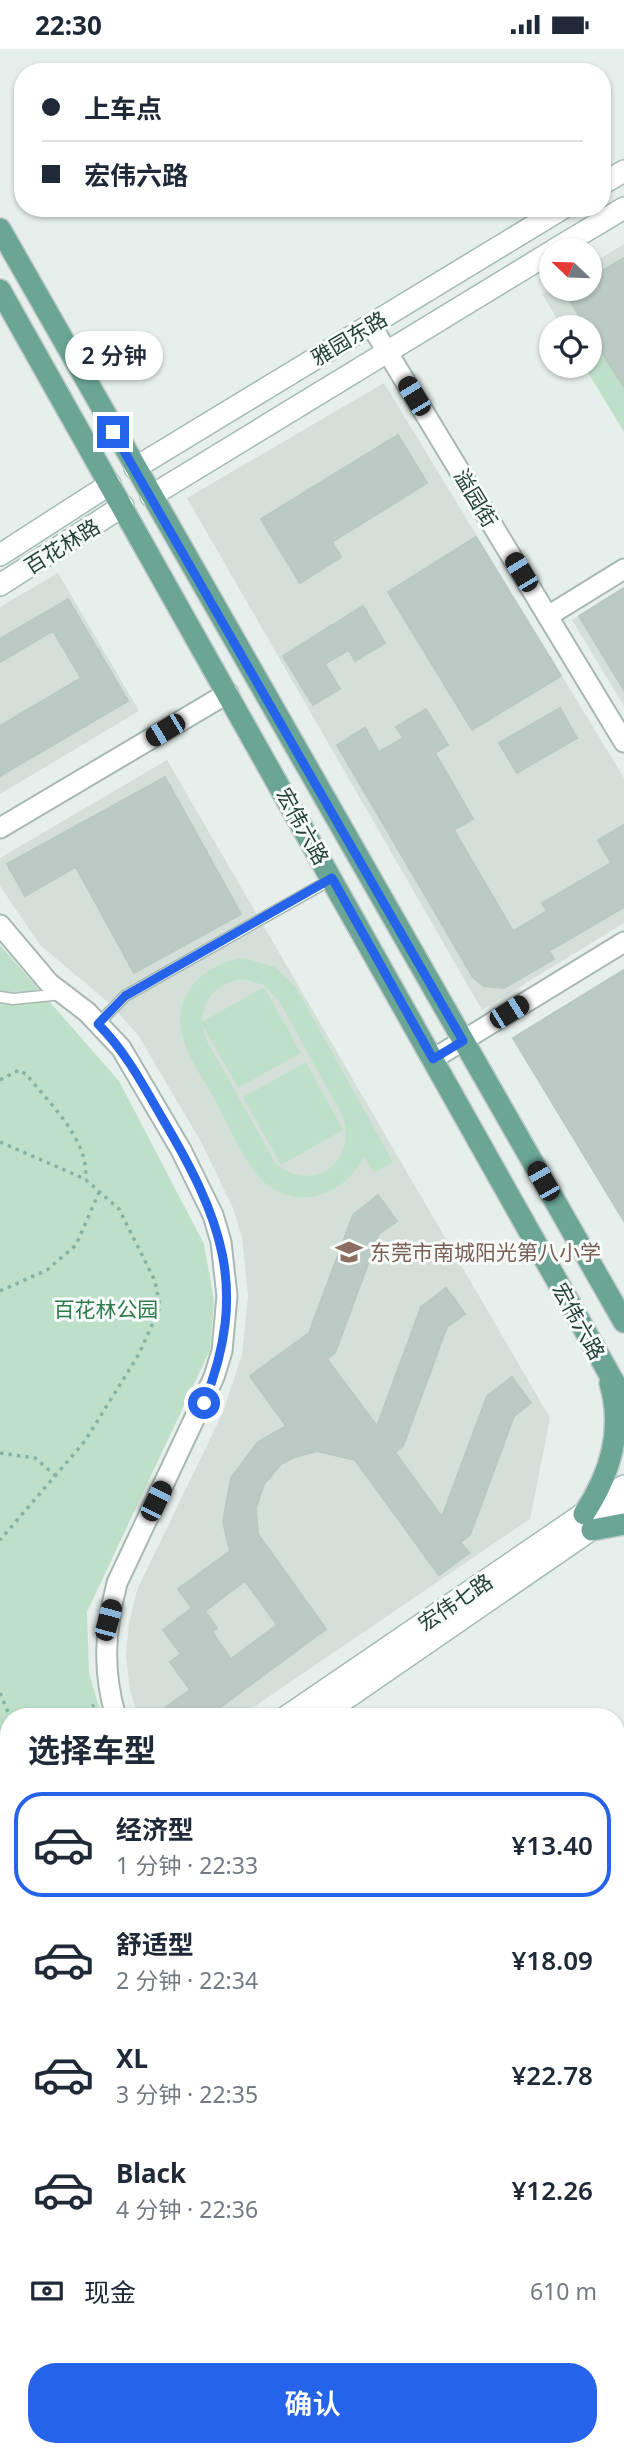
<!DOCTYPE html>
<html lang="zh">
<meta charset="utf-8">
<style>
body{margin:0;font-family:"Noto Sans","Noto Sans SC",sans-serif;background:#f6f6f7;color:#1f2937;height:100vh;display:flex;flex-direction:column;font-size:26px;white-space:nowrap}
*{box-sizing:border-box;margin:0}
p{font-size:23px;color:#747a83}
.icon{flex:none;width:38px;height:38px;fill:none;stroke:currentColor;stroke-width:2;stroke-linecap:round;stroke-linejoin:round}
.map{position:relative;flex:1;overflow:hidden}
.side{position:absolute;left:0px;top:1659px;width:625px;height:749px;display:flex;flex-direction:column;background:#fff;border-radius:28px 28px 0 0;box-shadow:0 2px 5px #0004}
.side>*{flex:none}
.guide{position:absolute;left:14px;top:14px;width:597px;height:154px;border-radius:28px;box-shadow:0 2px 5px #0004;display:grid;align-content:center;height:154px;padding:0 28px;background:#fff}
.needle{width:46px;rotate:293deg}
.tools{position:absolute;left:539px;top:189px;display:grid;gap:14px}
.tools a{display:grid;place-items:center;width:63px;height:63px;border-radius:50%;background:#fff;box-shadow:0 2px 5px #0004;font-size:35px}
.end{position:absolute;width:32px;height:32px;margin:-16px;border:9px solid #2563eb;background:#fff;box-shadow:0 0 0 4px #fff}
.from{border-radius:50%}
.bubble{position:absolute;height:49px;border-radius:24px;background:#fff;box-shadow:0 2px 5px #0004;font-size:23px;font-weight:600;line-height:49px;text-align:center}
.car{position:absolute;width:21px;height:42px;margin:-21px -10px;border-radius:9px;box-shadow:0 0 5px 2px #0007;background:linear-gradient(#222 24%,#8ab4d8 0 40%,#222 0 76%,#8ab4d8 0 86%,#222 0)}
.guide b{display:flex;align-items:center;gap:24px;height:66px;font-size:26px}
.guide b+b{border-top:2px solid #e0e1e3}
.guide i{width:18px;height:18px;background:#1f2937}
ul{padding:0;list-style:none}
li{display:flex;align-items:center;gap:21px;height:105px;margin:0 14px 10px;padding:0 14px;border:4px solid transparent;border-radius:28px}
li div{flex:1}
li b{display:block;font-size:26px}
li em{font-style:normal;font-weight:600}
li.current{border-color:#2563eb}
li>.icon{width:63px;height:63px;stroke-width:1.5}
h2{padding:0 28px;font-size:32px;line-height:84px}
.pay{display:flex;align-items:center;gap:18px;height:77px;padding:0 28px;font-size:26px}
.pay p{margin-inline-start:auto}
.button{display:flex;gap:14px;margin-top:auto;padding:14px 28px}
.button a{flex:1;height:80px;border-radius:28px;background:#2563eb;color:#fff;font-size:28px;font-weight:600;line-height:80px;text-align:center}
.status{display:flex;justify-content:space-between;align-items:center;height:49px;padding:0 35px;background:#fff;direction:ltr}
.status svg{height:19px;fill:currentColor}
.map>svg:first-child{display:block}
.built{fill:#d4dfda}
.green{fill:#bfe0c8;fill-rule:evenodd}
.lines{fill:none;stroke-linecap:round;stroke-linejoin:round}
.stream{stroke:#8ec9d4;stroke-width:5}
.building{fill:#bbcac4;stroke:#b8c9c2;stroke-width:2;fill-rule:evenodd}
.lane-casing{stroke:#a8b8b2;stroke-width:13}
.street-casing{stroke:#a8b8b2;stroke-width:23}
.secondary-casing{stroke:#a4bbb3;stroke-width:24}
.primary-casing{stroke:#c2cac8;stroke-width:24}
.path{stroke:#86b3a5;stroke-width:3.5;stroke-dasharray:3.5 5;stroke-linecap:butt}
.lane{stroke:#fff;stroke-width:10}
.street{stroke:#fff;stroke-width:19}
.secondary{stroke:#fff;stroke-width:21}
.primary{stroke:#6aa596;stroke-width:21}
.route{stroke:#2563eb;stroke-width:9}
.labels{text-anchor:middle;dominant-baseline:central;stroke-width:6;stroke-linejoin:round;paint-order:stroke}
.street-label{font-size:21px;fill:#24423a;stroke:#f7fbf9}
.education-label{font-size:21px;fill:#785e54;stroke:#f7fbf9;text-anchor:start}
.park-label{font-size:21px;fill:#2d7a4b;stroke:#f7fbf9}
</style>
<div class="status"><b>22:30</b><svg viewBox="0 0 49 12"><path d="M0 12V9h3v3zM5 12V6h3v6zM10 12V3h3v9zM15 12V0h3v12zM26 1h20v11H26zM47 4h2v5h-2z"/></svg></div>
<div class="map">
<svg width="624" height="2408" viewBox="0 0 624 2408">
<rect width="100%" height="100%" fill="#e6efeb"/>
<path class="built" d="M624 195V286L590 307V278H562L542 245 551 239 590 240V216Z
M384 334 624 729V874L482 961 187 449Z
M58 524 139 662 0 745V558Z
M624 539V657L572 571Z
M167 711 550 1369 530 1470 239 1668H138L130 1641 126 1607 129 1574 137 1541 223 1363 242 1306 248 1247 242 1188 233 1159 200 1091 138 986 109 954 40 896 0 837V809Z
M624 2152V2408H368L362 2399H616V2158Z"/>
<path class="green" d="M624 286V383L584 317H590V307Z
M0 896 119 1032 204 1195 214 1252 210 1301 87 1563 89 1624 102 1668H9V1806L0 1792Z
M244 909 275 918 297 940 393 1113 374 1124 364 1107C346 1147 293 1165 260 1129 242 1109 230 1079 217 1055 206 1034 190 1013 183 989 170 947 204 914 244 909ZM243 930 264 936 279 952 342 1066C359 1111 315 1146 276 1115L207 992 202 975 238 1039 301 1004 264 938 202 973C203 948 219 933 243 930Z
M306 1013 343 1081 281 1116 243 1048Z"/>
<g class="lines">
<path class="stream" d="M616 2100 624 2098
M0 2258 9 2256"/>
</g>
<path class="building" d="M624 209V338L590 285V278H586L563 240H590V229Z
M398 386 427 434 332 493 341 508 300 534 261 470Z
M476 488 561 627 472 681 388 543Z
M624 539V641L579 567Z
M68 550 128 652 0 727V677L81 629 53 582 0 613V590Z
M363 557 385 594 355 612 349 601 325 615 340 640 313 656 283 607Z
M560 659 577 689 517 724 499 694Z
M426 660 448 696 435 704 473 770 454 781 513 882 547 862 542 854 611 814 598 791 624 776V858L549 902 554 910 504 939 484 937 473 928 337 696 365 679 379 703 403 689 396 678Z
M165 728 241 865 134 924 76 818 25 847 7 815Z
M624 921V1172L513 989Z
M378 1146 397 1172 379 1185 335 1304 327 1310 377 1377 421 1258 446 1239 465 1265 447 1278 403 1397 395 1403 442 1468 487 1347 512 1328 531 1354 514 1367 470 1486 460 1493 469 1504 439 1526 355 1411 317 1402 292 1409 281 1415 264 1435 256 1459 258 1485 326 1580 207 1668H152L190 1641 170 1613 181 1605 163 1581 192 1559 178 1540 230 1502 223 1473 231 1429 258 1393 286 1377 250 1327 309 1284 353 1166ZM245 1532 277 1576 231 1610 212 1583 217 1579 205 1562Z"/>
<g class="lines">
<defs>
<path id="lane" d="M0 948 13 950 62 945
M98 975 125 947 332 830"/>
<path id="street" d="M371 276 624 693
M548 567 624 520
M0 779 228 644
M0 876 49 934 87 963 121 999 181 1101 213 1166 221 1193 227 1247 222 1302 214 1328 117 1534C105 1581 102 1621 116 1668
M433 1010 624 893"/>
<path id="secondary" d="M602 135 624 122
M554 201 624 159
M135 419 563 159
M151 447 551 203
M0 506 110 435
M0 536 123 457
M286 1668 624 1437
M319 1668 624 1458
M0 1859 9 1873
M0 1895 9 1889"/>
<path id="primary" d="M0 180 624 1273
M0 241 624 1351
M584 1465C610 1425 624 1382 610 1334
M592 1481 624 1475"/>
</defs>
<use href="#lane" class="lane-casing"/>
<use href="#street" class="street-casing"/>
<use href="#secondary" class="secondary-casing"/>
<use href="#primary" class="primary-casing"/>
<path class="path" d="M0 1031 19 1021 27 1026C49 1054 91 1093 85 1130
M0 1093 85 1130 119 1160 155 1232 160 1258 139 1305 85 1392 0 1491
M0 1242 47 1221 76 1196 100 1141
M0 1404 35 1409 56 1427
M0 1644 10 1668
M79 1668 94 1656"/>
<use href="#lane" class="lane"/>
<use href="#street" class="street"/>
<use href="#secondary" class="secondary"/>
<use href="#primary" class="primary"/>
</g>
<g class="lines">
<path class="route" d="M113 383 463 992 433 1010 332 829 125 947 98 975C125 1002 142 1034 161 1067 221 1168 250 1239 204 1354"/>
</g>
<defs>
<symbol id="school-bare" viewBox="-9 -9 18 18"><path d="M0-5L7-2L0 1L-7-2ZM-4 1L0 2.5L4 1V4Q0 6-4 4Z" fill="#8d6e63" stroke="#f7fbf9" stroke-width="2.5" paint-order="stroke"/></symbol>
</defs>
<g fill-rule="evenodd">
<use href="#school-bare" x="330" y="1184" width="38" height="38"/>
</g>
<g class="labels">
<g class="street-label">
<text transform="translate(349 289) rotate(-31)">雅园东路</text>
<text transform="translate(476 449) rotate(59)">溢园街</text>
<text transform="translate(62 497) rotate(-32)">百花林路</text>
<text transform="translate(303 777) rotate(61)">宏伟六路</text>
<text transform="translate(579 1272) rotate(61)">宏伟六路</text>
<text transform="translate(455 1553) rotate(-34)">宏伟七路</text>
</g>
<g class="education-label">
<text x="370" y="1203">东莞市南城阳光第八小学</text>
</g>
<g class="park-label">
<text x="106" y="1260">百花林公园</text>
</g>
</g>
</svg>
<div class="tools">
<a><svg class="needle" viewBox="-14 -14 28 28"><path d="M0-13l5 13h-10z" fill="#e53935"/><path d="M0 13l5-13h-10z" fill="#747a83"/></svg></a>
<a><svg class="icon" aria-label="locate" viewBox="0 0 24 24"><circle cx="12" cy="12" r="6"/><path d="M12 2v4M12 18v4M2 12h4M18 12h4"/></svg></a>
</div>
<i class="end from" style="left:204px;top:1354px"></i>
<i class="end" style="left:113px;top:383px"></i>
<div class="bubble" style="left:65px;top:282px;width:98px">2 分钟</div>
<i class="car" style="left:414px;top:347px;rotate:329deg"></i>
<i class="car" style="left:521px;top:523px;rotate:329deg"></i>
<i class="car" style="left:165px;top:681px;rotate:239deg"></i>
<i class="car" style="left:509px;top:963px;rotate:58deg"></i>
<i class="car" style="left:543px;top:1132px;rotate:330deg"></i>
<i class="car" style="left:156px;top:1452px;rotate:26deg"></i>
<i class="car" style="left:108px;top:1571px;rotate:15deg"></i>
<div class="guide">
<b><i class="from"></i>上车点</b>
<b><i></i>宏伟六路</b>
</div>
<section class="side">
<h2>选择车型</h2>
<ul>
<li class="current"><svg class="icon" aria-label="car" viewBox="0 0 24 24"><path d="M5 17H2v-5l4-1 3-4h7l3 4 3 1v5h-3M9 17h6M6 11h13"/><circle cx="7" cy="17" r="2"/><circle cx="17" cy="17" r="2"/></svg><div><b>经济型</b><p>1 分钟 · 22:33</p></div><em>¥13.40</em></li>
<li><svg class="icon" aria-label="car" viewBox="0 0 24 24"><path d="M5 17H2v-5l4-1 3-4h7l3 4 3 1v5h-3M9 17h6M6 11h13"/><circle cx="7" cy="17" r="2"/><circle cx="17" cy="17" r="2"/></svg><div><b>舒适型</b><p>2 分钟 · 22:34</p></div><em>¥18.09</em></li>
<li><svg class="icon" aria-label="car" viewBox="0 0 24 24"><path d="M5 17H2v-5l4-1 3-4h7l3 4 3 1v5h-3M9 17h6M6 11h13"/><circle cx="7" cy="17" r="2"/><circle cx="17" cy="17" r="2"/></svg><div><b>XL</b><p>3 分钟 · 22:35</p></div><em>¥22.78</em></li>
<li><svg class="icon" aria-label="car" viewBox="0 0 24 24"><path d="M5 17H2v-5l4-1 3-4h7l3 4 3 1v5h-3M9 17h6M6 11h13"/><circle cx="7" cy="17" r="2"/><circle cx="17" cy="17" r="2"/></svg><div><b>Black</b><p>4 分钟 · 22:36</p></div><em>¥12.26</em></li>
</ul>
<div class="pay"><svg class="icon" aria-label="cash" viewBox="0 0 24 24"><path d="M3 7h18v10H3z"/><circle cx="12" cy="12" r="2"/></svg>现金<p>610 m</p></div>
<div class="button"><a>确认</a></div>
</section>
</div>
